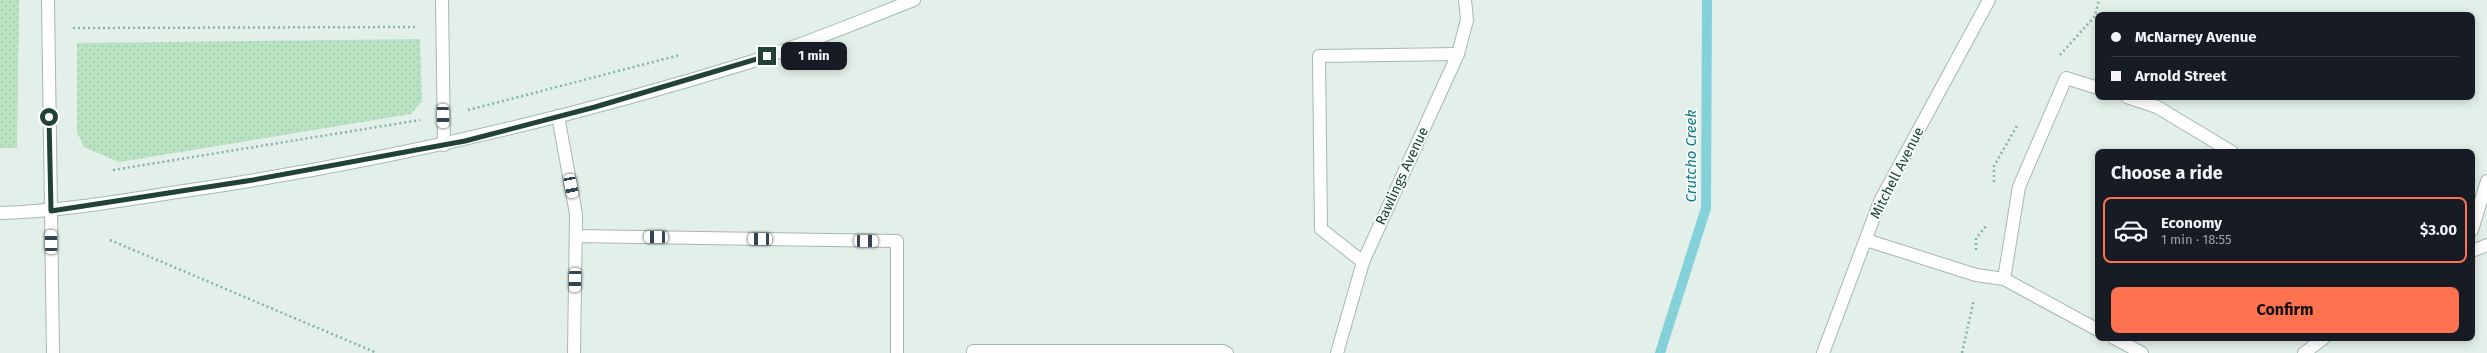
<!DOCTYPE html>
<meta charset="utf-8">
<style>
body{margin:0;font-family:"Fira Sans",sans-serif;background:#20242c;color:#f1f3f6;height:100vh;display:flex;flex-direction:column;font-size:15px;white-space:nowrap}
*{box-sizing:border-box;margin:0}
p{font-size:13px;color:#9ea1a6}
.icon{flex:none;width:22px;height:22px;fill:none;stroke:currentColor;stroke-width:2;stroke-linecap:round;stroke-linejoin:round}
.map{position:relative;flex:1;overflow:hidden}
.sheet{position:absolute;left:2095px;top:149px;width:380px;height:192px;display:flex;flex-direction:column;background:#171b24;border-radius:8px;box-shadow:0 2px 10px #0003}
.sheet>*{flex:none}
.hud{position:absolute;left:2095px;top:12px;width:380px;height:88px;border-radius:8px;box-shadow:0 2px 10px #0003;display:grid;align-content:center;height:88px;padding:0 16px;background:#171b24}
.end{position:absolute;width:18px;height:18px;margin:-9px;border:5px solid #204237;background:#fff;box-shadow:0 0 0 2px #fff}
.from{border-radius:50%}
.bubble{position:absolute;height:28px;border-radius:8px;background:#171b24;box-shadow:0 2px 10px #0003;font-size:13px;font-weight:700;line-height:28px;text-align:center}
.car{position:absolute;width:12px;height:24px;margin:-12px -6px;border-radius:5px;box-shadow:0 0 3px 1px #0007;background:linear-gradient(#fff 24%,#345 0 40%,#fff 0 76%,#345 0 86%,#fff 0)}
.hud b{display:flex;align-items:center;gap:14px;height:38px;font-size:15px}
.hud b+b{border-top:1px solid #363941}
.hud i{width:10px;height:10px;background:#f1f3f6}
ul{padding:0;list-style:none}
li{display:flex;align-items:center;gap:12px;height:66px;margin:0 8px 6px;padding:0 8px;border:2px solid #363941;border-radius:8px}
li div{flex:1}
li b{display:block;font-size:15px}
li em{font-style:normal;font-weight:700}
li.on{border-color:#ff7250}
li>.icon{width:36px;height:36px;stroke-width:1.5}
h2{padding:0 16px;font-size:18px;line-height:48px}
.action{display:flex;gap:8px;margin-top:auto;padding:8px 16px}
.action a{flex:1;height:46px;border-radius:8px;background:#ff7250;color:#111;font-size:16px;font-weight:700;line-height:46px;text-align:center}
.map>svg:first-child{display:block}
.grass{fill:url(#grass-dots)}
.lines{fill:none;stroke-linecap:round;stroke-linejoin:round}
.stream{stroke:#85d1da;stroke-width:10}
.service-casing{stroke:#a5b8b0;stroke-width:14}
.minor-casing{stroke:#a5b8b0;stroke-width:14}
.secondary-casing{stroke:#a0bcb0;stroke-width:14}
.path{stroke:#80b6a2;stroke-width:2.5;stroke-dasharray:2 3;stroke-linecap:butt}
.service{stroke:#fff;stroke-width:12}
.minor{stroke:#fff;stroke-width:12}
.secondary{stroke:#fff;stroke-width:12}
.route{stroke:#204237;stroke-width:5}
.labels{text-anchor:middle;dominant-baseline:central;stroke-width:4;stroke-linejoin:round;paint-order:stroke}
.street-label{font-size:14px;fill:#204237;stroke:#f4faf7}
.water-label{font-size:15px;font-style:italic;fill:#127986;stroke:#f4faf7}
</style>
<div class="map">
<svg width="2487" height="353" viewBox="0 0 2487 353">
<defs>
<pattern id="grass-dots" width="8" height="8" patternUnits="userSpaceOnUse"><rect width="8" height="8" fill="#b9e2c2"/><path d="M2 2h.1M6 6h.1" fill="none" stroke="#9fc3a7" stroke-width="1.8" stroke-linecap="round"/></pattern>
</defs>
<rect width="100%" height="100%" fill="#e3efe9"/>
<path class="grass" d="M0 0H19L17 148H0Z
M420 39 422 101 411 114 119 162 84 147 77 132V43Z"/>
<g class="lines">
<path class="stream" d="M1660 353 1706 208 1707 0"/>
<defs>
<path id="service" d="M442 0 444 145
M2127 97 2157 107 2232 152
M558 116 576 214 574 353
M2472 230 2487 181
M576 236 897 241V353
M1866 240 1976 275 2004 279 2098 330
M2472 251 2487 245
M1363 262 1321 229 1319 56 1458 54
M2004 279 2019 187 2066 78 2098 88
M2114 338 2142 353
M973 353V351H1223L1227 353
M2304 353 2324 338"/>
<path id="minor" d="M48 0 53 353
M1337 353 1363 262 1458 54 1467 20 1465 0
M1823 353 1880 201 1989 0"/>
<path id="secondary" d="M0 213C71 211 141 197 211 187 394 159 574 117 750 62 806 44 860 21 914 0"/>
</defs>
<use href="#service" class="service-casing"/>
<use href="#minor" class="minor-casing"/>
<use href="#secondary" class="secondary-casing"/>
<path class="path" d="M73 28 418 27
M2060 55 2095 16 2099 0
M468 110 680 55
M113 170 420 120
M1994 182V166L2018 124
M110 240 377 353
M1976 250V238L1987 225
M1962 353 1974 299"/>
<use href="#service" class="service"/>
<use href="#minor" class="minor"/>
<use href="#secondary" class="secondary"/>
</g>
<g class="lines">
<path class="route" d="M49 117 51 211 253 180 465 141 595 107 767 56"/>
</g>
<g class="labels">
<g class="street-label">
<text transform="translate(1897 173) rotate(-63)">Mitchell Avenue</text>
<text transform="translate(1402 176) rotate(-65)">Rawlings Avenue</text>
</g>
<g class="water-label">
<text transform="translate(1691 156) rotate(-90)">Crutcho Creek</text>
</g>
</g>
</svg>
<i class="end from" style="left:49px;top:117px"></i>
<i class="end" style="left:767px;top:56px"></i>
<div class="bubble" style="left:781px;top:42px;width:66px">1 min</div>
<i class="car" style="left:443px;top:116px;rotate:179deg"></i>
<i class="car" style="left:571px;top:186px;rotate:169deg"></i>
<i class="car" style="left:656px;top:237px;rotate:271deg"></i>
<i class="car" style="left:760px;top:239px;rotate:271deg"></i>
<i class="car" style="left:866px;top:241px;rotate:91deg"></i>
<i class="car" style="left:51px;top:242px;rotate:359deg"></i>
<i class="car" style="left:575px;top:280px;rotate:181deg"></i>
<div class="hud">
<b><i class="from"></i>McNarney Avenue</b>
<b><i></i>Arnold Street</b>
</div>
<section class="sheet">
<h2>Choose a ride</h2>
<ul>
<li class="on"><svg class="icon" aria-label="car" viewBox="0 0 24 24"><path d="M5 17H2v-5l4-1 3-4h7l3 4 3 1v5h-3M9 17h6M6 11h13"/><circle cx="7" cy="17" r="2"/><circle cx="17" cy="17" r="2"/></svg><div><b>Economy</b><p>1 min · 18:55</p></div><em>$3.00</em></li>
</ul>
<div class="action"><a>Confirm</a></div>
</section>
</div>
